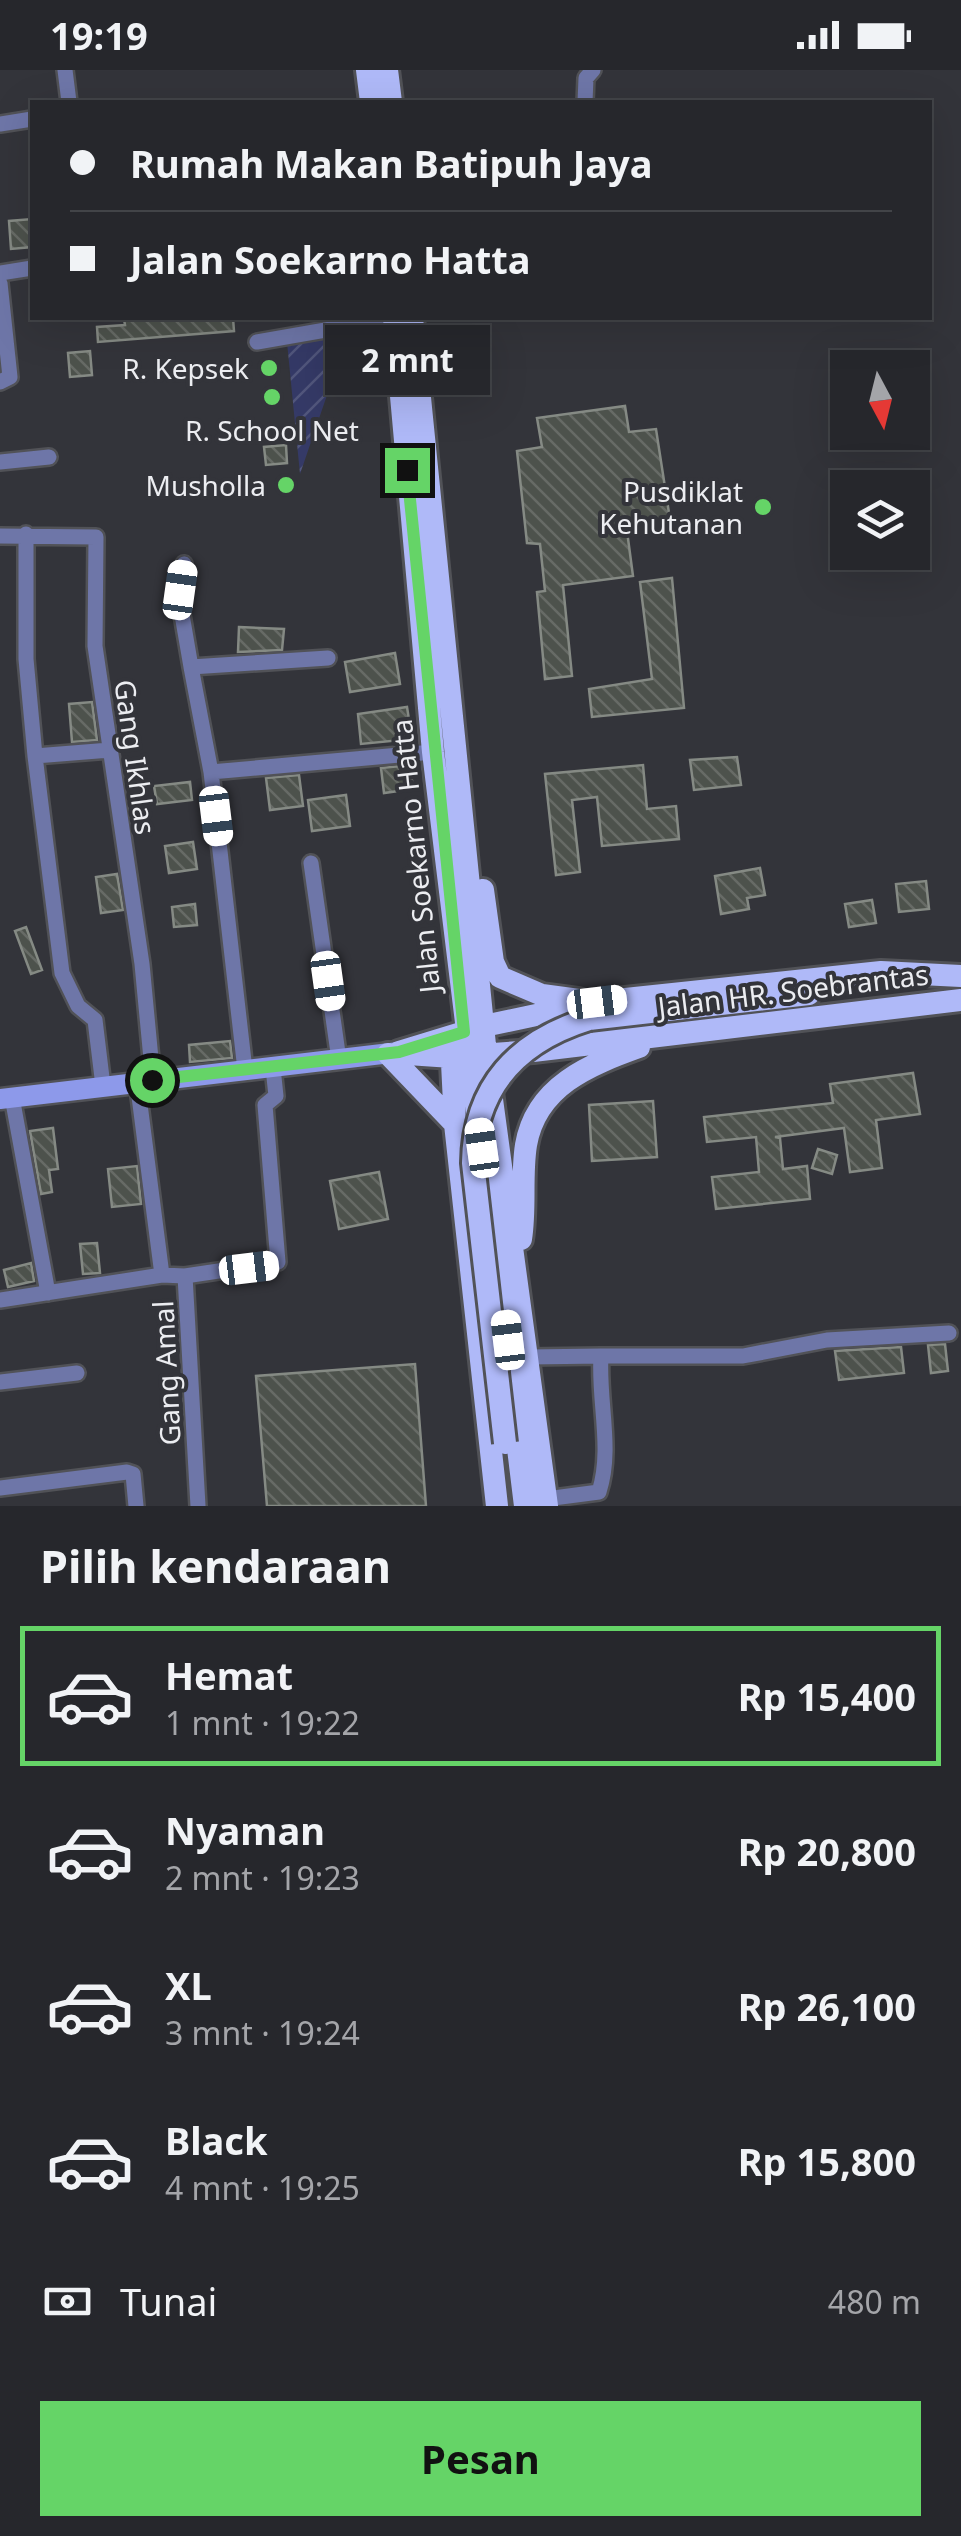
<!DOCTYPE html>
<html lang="id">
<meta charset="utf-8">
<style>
body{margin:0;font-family:"Noto Sans",sans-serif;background:#2e2f34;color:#f1f3f6;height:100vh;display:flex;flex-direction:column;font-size:38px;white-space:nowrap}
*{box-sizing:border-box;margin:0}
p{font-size:32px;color:#a4a5a9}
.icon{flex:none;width:55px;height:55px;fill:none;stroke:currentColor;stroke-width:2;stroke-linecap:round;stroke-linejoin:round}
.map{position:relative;height:1436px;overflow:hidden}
.drawer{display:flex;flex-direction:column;background:#26272c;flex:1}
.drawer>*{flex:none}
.hud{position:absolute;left:30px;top:30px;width:902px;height:220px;border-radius:0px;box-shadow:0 10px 40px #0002,0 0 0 2px #424448;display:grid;align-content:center;height:220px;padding:0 40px;background:#26272c}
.needle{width:65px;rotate:173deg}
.controls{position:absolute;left:830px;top:280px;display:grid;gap:20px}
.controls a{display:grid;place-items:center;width:100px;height:100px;border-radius:0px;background:#26272c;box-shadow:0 10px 40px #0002,0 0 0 2px #424448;font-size:50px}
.end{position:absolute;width:45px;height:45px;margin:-22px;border:12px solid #65d467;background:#111;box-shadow:0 0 0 5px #111}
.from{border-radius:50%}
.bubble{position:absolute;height:70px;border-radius:0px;background:#26272c;box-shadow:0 10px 40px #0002,0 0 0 2px #424448;font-size:32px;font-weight:700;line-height:70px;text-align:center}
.car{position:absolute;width:30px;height:60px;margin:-30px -15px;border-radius:12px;box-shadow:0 0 8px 2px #0007;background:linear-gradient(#fff 24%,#345 0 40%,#fff 0 76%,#345 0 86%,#fff 0)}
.hud b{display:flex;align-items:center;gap:35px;height:95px;font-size:38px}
.hud b+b{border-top:2px solid #424448}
.hud i{width:25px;height:25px;background:#f1f3f6}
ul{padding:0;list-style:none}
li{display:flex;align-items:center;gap:30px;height:140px;margin:0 20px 15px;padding:0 20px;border:5px solid transparent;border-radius:0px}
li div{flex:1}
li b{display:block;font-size:38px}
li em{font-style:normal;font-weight:700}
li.selected{border-color:#65d467}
li>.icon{width:90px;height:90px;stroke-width:1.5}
h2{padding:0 40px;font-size:45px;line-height:120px}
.pay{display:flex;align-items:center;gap:25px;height:110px;padding:0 40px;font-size:38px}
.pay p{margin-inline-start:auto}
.button{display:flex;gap:20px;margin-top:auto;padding:20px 40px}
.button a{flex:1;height:115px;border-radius:0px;background:#65d467;color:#111;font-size:40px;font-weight:700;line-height:115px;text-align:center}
.status{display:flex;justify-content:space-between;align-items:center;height:70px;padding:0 50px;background:#26272c;direction:ltr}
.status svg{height:28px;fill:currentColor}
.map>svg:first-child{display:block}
.garden{fill:url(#garden-furrows)}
.building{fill:url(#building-back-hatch);stroke:#858a84;stroke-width:2.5}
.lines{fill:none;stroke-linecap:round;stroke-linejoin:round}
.street-casing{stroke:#515257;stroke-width:20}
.secondary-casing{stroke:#515257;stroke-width:25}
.primary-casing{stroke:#515257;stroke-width:28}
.street{stroke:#6e76a8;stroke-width:15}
.secondary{stroke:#8d99ea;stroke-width:20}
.primary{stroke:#afb9f8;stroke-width:22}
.primary-bridge-casing{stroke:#515257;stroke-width:28;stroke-linecap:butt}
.primary-bridge{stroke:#afb9f8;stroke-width:22}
.route{stroke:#65d467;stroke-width:12}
.poi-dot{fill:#65d467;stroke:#33343a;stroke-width:4}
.labels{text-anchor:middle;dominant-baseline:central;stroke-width:8;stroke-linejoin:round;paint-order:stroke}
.poi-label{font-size:28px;fill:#ecedf1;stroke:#33343a;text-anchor:end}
.street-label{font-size:28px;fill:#ecedf1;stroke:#33343a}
</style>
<div class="status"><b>19:19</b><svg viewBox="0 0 49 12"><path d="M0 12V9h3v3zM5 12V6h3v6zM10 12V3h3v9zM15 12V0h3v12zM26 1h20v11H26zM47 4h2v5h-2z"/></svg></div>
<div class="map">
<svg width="961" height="1436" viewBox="0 0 961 1436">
<defs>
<pattern id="garden-furrows" width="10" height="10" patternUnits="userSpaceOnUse" patternTransform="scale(2.5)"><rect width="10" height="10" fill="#353a67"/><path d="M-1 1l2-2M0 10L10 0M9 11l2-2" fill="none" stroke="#52577d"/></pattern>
<pattern id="building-back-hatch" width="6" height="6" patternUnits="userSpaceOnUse" patternTransform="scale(2.5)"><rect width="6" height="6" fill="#4d524c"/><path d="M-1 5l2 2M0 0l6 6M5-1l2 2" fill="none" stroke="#676b66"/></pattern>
</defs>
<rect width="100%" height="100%" fill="#33343a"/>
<path class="garden" d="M380 254 384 284 339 290 300 404 287 272Z"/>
<path class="building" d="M32 149V177L11 179 9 151Z
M139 248H233L234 261 98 272 97 257 125 255 124 249Z
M90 281 92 305 70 307 68 283Z
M625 336 629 362 656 359 671 456 627 461 633 506 563 515 572 606 545 609 537 522 545 521 540 474 527 473 517 381 542 377 537 348Z
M286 375 287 393 266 395 264 377Z
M672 508 684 638 592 647 589 619 652 609 640 512Z
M239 557 284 559 282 580 238 582Z
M395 583 400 614 350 622 345 592Z
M92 632 97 670 72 672 69 634Z
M407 637 412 669 361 674 358 644Z
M737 687 741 715 694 720 690 690Z
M410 695 413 719 384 723 381 698Z
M643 695 647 739 676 736 679 769 602 776 597 727 572 730 580 802 556 805 545 704Z
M299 705 303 736 270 740 266 708Z
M190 712 192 730 157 734 154 716Z
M346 725 350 756 312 761 308 730Z
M193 772 197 799 169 803 165 776Z
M760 798 765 825 747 828 749 839 721 844 715 806Z
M117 804 123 840 101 843 96 807Z
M926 811 929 839 899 842 896 814Z
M872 830 876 853 849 857 845 834Z
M195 834 197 855 174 857 172 837Z
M26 857 42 900 31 904 15 861Z
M230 971 232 988 190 992 189 975Z
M913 1003 920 1044 876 1050 882 1098 850 1102 844 1058 775 1067 780 1068 783 1099 807 1096 810 1129 716 1139 712 1107 759 1102 756 1067 707 1072 704 1047 833 1033 830 1014Z
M653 1031 657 1087 592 1091 589 1035Z
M53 1058 58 1099 49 1100 52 1122 41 1124 30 1061Z
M818 1079 837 1085 832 1104 812 1098Z
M137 1096 141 1134 112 1137 108 1099Z
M379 1102 388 1149 339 1159 330 1111Z
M97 1173 100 1203 83 1204 80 1174Z
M31 1193 34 1211 8 1217 4 1200Z
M945 1274 948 1301 931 1303 928 1275Z
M901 1277 904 1303 839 1310 835 1281Z
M415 1294 426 1436H267L256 1306Z"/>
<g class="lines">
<defs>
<path id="street" d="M65 0 69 32
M585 32 586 8 593 0
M0 54 32 49
M0 203 32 198
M0 213 10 307 0 312
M257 272 394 248
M0 392 49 387
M26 464V589L35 686
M0 466 96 467 95 576 142 894 153 1010
M184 494 180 533 191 597
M211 702 433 682
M311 793 339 990
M245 1000 211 702 191 597 328 588
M137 1011 162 1205 185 1206 198 1436
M103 1016 95 950 78 936 62 903 35 686 110 680
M12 1027 48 1223
M185 1206 278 1192 265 1035 276 1026 273 998
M0 1230 162 1205
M601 1286H743L827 1270 949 1263
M529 1287 601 1286C598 1331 613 1379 599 1422L546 1429
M0 1312 77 1303
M0 1418 127 1402 133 1404 136 1436"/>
<path id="secondary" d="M0 1029 399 982"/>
<path id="primary" d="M367 0 371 32
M387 0 391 32
M394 248 433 682 479 1059
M412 248 486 985 547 1436
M483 820 493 892 500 907 542 925 579 930
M589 949 809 924
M451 972 455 1054 497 1436
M399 982 484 956 597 932 881 902 961 906
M388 984 455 1054
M408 984 452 987 533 981 961 930
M483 1091 525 1436
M521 1169C526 1138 521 1106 526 1075 536 1016 589 995 639 977"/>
</defs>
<use href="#street" class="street-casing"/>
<use href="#secondary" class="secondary-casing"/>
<use href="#primary" class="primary-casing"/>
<use href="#street" class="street"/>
<use href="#secondary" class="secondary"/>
<use href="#primary" class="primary"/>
<defs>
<path id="primary-bridge" d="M505 1373 473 1093C474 1016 518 971 589 949"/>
</defs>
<use href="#primary-bridge" class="primary-bridge-casing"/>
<use href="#primary-bridge" class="primary-bridge"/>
</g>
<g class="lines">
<path class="route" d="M152 1010 399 982 464 962 407 400"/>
</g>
<g class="poi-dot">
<circle cx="269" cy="298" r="10"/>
<circle cx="272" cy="327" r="10"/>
<circle cx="286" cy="415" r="10"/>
<circle cx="763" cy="437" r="10"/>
</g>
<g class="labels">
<g class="poi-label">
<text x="249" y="298">R. Kepsek</text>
<text x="272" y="360" text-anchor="middle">R. School Net</text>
<text x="266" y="415">Musholla</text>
<text x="743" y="421">Pusdiklat<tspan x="743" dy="32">Kehutanan</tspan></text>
</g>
<g class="street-label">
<text transform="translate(136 687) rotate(82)">Gang Ikhlas</text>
<text transform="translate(415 786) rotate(-96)">Jalan Soekarno Hatta</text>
<text transform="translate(793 920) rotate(-7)">Jalan HR. Soebrantas</text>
<text transform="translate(166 1303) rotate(-93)">Gang Amal</text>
</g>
</g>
</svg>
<div class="controls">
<a><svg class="needle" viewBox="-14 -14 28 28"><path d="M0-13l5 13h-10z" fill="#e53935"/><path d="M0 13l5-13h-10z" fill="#a4a5a9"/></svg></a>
<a><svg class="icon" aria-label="layers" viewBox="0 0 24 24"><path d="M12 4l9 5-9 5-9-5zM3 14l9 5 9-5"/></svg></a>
</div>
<i class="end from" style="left:152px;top:1010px"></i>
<i class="end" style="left:407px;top:400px"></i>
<div class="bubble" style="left:325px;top:255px;width:165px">2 mnt</div>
<i class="car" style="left:180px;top:520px;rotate:8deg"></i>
<i class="car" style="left:216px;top:746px;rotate:173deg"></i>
<i class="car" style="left:328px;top:911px;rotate:172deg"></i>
<i class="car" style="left:597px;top:932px;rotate:83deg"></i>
<i class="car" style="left:482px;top:1078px;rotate:352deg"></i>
<i class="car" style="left:249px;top:1198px;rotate:83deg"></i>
<i class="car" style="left:508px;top:1270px;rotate:353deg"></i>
<div class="hud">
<b><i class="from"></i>Rumah Makan Batipuh Jaya</b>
<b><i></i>Jalan Soekarno Hatta</b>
</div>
</div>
<section class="drawer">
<h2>Pilih kendaraan</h2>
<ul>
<li class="selected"><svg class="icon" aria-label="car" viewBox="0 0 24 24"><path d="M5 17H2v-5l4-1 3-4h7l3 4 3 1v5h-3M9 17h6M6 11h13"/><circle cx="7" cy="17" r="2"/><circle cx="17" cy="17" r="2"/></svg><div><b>Hemat</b><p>1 mnt · 19:22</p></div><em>Rp 15,400</em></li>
<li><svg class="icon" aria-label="car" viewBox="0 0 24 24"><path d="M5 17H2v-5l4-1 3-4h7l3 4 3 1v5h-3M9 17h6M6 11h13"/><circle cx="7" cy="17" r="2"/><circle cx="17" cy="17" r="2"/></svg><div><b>Nyaman</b><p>2 mnt · 19:23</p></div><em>Rp 20,800</em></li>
<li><svg class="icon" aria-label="car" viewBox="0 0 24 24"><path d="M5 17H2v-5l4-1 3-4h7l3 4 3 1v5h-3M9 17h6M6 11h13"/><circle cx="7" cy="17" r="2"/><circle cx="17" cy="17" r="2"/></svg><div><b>XL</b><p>3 mnt · 19:24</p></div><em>Rp 26,100</em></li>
<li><svg class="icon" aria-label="car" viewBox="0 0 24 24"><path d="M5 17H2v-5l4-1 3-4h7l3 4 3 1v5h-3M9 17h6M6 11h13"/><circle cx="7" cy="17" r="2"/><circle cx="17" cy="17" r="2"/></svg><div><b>Black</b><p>4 mnt · 19:25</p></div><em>Rp 15,800</em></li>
</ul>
<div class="pay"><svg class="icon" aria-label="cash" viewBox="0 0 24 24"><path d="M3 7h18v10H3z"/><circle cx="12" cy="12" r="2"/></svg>Tunai<p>480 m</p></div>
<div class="button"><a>Pesan</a></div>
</section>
